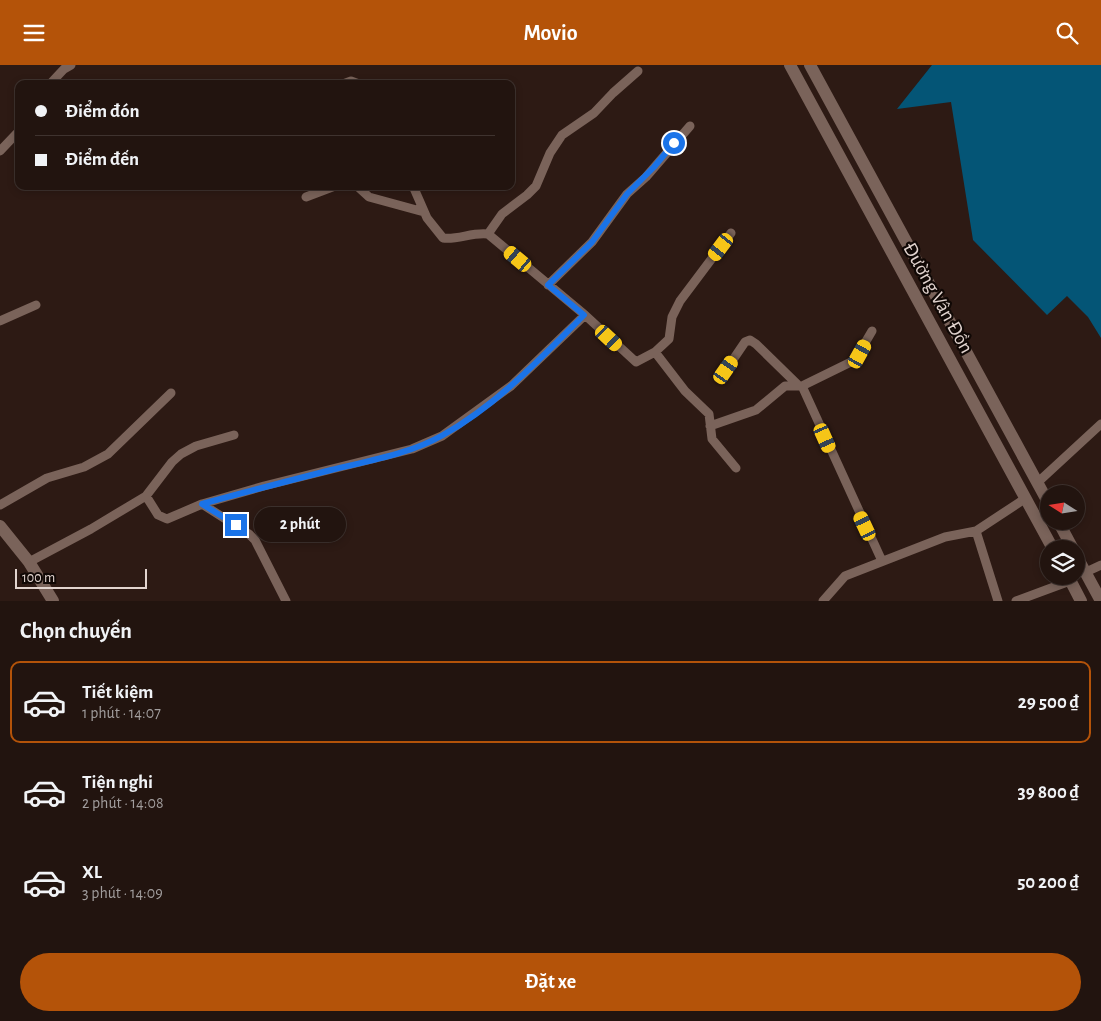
<!DOCTYPE html>
<html lang="vi">
<meta charset="utf-8">
<style>
body{margin:0;font-family:"Alegreya Sans",sans-serif;background:#2e211d;color:#f1f3f6;height:100vh;display:flex;flex-direction:column;font-size:19px;white-space:nowrap}
*{box-sizing:border-box;margin:0}
p{font-size:16px;color:#a29e9e}
.icon{flex:none;width:28px;height:28px;fill:none;stroke:currentColor;stroke-width:2;stroke-linecap:round;stroke-linejoin:round}
.map{position:relative;height:536px;overflow:hidden}
.drawer{display:flex;flex-direction:column;background:#22140f;flex:1}
.drawer>*{flex:none}
.guide{position:absolute;left:15px;top:15px;width:500px;height:110px;border-radius:10px;box-shadow:0 2px 8px #0003,0 0 0 1px #3f332f;display:grid;align-content:center;height:110px;padding:0 20px;background:#22140f}
.needle{width:32px;rotate:282deg}
.fabs{position:absolute;left:1040px;top:420px;display:grid;gap:10px}
.fabs a{display:grid;place-items:center;width:45px;height:45px;border-radius:50%;background:#22140f;box-shadow:0 2px 8px #0003,0 0 0 1px #3f332f;font-size:25px}
.scale{position:absolute;left:15px;bottom:12px;width:132px;box-sizing:border-box;padding-left:5px;border:2px solid #e2d4cf;border-top:0;font-size:14px;line-height:18px;white-space:nowrap;color:#e2d4cf;-webkit-text-stroke:4px #100805;paint-order:stroke}
.end{position:absolute;width:22px;height:22px;margin:-11px;border:6px solid #1a73e8;background:#fff;box-shadow:0 0 0 2px #fff}
.from{border-radius:50%}
.bubble{position:absolute;height:35px;border-radius:18px;background:#22140f;box-shadow:0 2px 8px #0003,0 0 0 1px #3f332f;font-size:16px;font-weight:700;line-height:35px;text-align:center}
.car{position:absolute;width:15px;height:30px;margin:-15px -8px;border-radius:6px;box-shadow:0 0 4px 1px #0007;background:linear-gradient(#f5c518 24%,#345 0 40%,#f5c518 0 76%,#345 0 86%,#f5c518 0)}
.guide b{display:flex;align-items:center;gap:18px;height:48px;font-size:19px}
.guide b+b{border-top:1px solid #3f332f}
.guide i{width:12px;height:12px;background:#f1f3f6}
ul{padding:0;list-style:none}
li{display:flex;align-items:center;gap:15px;height:82px;margin:0 10px 8px;padding:0 10px;border:2px solid transparent;border-radius:10px}
li div{flex:1}
li b{display:block;font-size:19px}
li em{font-style:normal;font-weight:700}
li.selected{border-color:#b45309}
li>.icon{width:45px;height:45px;stroke-width:1.5}
h2{padding:0 20px;font-size:22px;line-height:60px}
.cta{display:flex;gap:10px;margin-top:auto;padding:10px 20px}
.cta a{flex:1;height:58px;border-radius:30px;background:#b45309;color:#fff;font-size:20px;font-weight:700;line-height:58px;text-align:center}
header{display:flex;justify-content:space-between;align-items:center;height:65px;padding:0 20px;background:#b45309;color:#fff;font-size:22px;font-weight:700}
.map>svg:first-child{display:block}
.water{fill:#045576}
.lines{fill:none;stroke-linecap:round;stroke-linejoin:round}
.minor{stroke:#7a635a;stroke-width:9}
.secondary{stroke:#7a635a;stroke-width:12}
.route{stroke:#1a73e8;stroke-width:6}
.labels{text-anchor:middle;dominant-baseline:central;stroke-width:4.5;stroke-linejoin:round;paint-order:stroke}
.street-label{font-size:20px;fill:#e2d4cf;stroke:#100805}
</style>
<header><svg class="icon" aria-label="menu" viewBox="0 0 24 24"><path d="M4 6h16M4 12h16M4 18h16"/></svg>Movio<svg class="icon" aria-label="search" viewBox="0 0 24 24"><circle cx="10" cy="10" r="6"/><path d="M15 15l6 6"/></svg></header>
<div class="map">
<svg width="1101" height="536" viewBox="0 0 1101 536">
<rect width="100%" height="100%" fill="#2d1a14"/>
<path class="water" d="M932 0H1101V273L1088 252 1067 231 1047 250 973 175 951 37 897 44Z"/>
<g class="lines">
<path class="minor" d="M50 19 64 4 71 0
M343 19 351 16 359 19
M0 86 19 66
M357 121 369 132 424 147
M413 121 427 153 443 173C458 175 472 167 488 169L585 250 636 297 655 287 669 274 672 252 680 236 731 168
M306 132 335 121
M488 169 502 149 527 130 536 121 550 88 562 70 594 48 613 28 638 6
M548 220 592 177 627 129 646 112 690 61
M0 256 36 240
M655 287 685 326 709 349 712 374 736 403
M726 305 745 277 750 275 756 279 798 320
M802 321 882 496
M710 361 756 345 785 321H802L855 295 872 266
M1037 418 1101 359
M146 431 158 450 167 454 202 439 264 421 412 384 442 371 511 321 585 250
M202 439 249 469 255 475 286 536
M0 440 47 413 84 402 108 389 171 328
M976 466 998 536
M29 497 91 464 146 431 172 397 181 389 196 381 234 370
M1086 507 1101 500
M823 536 845 511 945 472 976 466 1026 433
M1016 536 1070 516"/>
<path class="secondary" d="M790 0 1053 484
M810 0 1049 439
M1058 456 1073 484
M0 461 29 497 53 536
M1076 490 1101 536
M1068 511 1081 536"/>
</g>
<g class="lines">
<path class="route" d="M236 460 202 439C245 427 288 416 331 405 368 396 410 389 443 370 497 340 541 293 584 250L548 220 592 177 627 129 654 102 674 78"/>
</g>
<g class="labels">
<g class="street-label">
<text transform="translate(938 233) rotate(61)">Đường Vân Đồn</text>
</g>
</g>
</svg>
<div class="fabs">
<a><svg class="needle" viewBox="-14 -14 28 28"><path d="M0-13l5 13h-10z" fill="#e53935"/><path d="M0 13l5-13h-10z" fill="#a29e9e"/></svg></a>
<a><svg class="icon" aria-label="layers" viewBox="0 0 24 24"><path d="M12 4l9 5-9 5-9-5zM3 14l9 5 9-5"/></svg></a>
</div>
<div class="scale">100 m</div>
<i class="end from" style="left:674px;top:78px"></i>
<i class="end" style="left:236px;top:460px"></i>
<div class="bubble" style="left:254px;top:442px;width:92px">2 phút</div>
<i class="car" style="left:721px;top:182px;rotate:217deg"></i>
<i class="car" style="left:518px;top:194px;rotate:310deg"></i>
<i class="car" style="left:609px;top:273px;rotate:133deg"></i>
<i class="car" style="left:860px;top:289px;rotate:29deg"></i>
<i class="car" style="left:726px;top:305px;rotate:35deg"></i>
<i class="car" style="left:825px;top:373px;rotate:156deg"></i>
<i class="car" style="left:865px;top:461px;rotate:335deg"></i>
<div class="guide">
<b><i class="from"></i>Điểm đón</b>
<b><i></i>Điểm đến</b>
</div>
</div>
<section class="drawer">
<h2>Chọn chuyến</h2>
<ul>
<li class="selected"><svg class="icon" aria-label="car" viewBox="0 0 24 24"><path d="M5 17H2v-5l4-1 3-4h7l3 4 3 1v5h-3M9 17h6M6 11h13"/><circle cx="7" cy="17" r="2"/><circle cx="17" cy="17" r="2"/></svg><div><b>Tiết kiệm</b><p>1 phút · 14:07</p></div><em>29 500 ₫</em></li>
<li><svg class="icon" aria-label="car" viewBox="0 0 24 24"><path d="M5 17H2v-5l4-1 3-4h7l3 4 3 1v5h-3M9 17h6M6 11h13"/><circle cx="7" cy="17" r="2"/><circle cx="17" cy="17" r="2"/></svg><div><b>Tiện nghi</b><p>2 phút · 14:08</p></div><em>39 800 ₫</em></li>
<li><svg class="icon" aria-label="car" viewBox="0 0 24 24"><path d="M5 17H2v-5l4-1 3-4h7l3 4 3 1v5h-3M9 17h6M6 11h13"/><circle cx="7" cy="17" r="2"/><circle cx="17" cy="17" r="2"/></svg><div><b>XL</b><p>3 phút · 14:09</p></div><em>50 200 ₫</em></li>
</ul>
<div class="cta"><a>Đặt xe</a></div>
</section>
